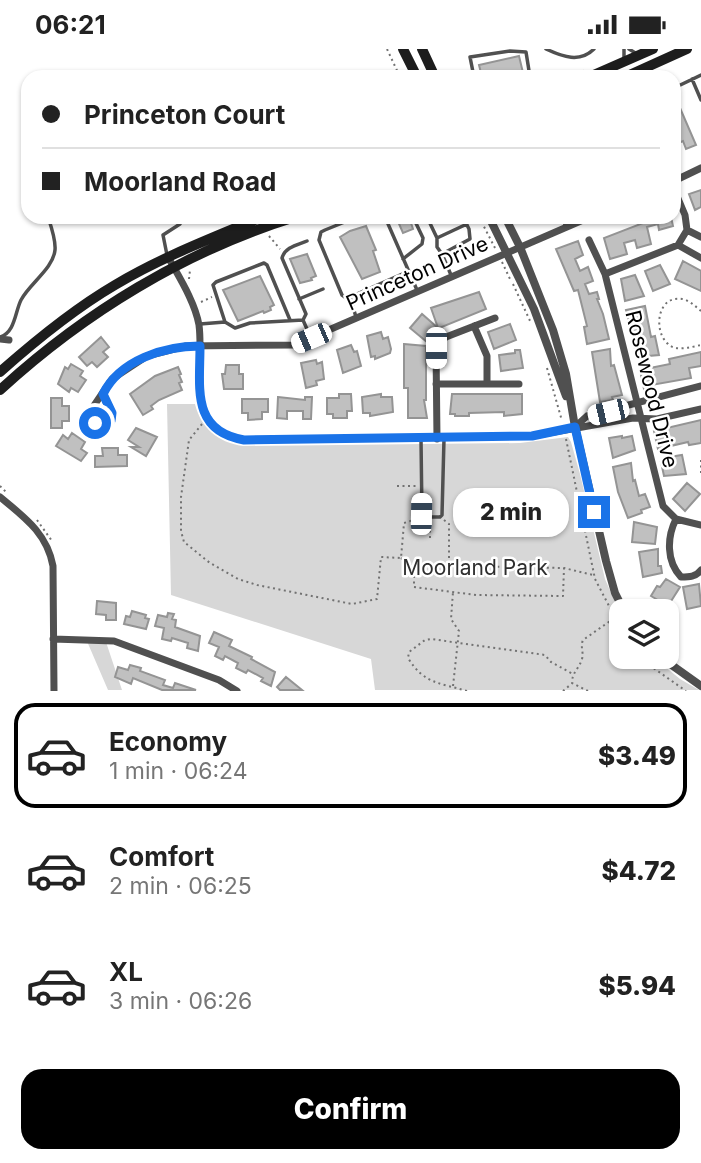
<!DOCTYPE html>
<meta charset="utf-8">
<style>
body{margin:0;font-family:Inter,sans-serif;background:#f2f2f2;color:#222;height:100vh;display:flex;flex-direction:column;font-size:26px;white-space:nowrap}
*{box-sizing:border-box;margin:0}
p{font-size:23px;color:#767676}
.icon{flex:none;width:38px;height:38px;fill:none;stroke:currentColor;stroke-width:2;stroke-linecap:round;stroke-linejoin:round}
.map{position:relative;height:642px;overflow:hidden}
.sheet{display:flex;flex-direction:column;background:#fff;flex:1}
.sheet>*{flex:none}
.banner{position:absolute;left:21px;top:21px;width:660px;height:154px;border-radius:21px;box-shadow:0 2px 5px #0004;display:grid;align-content:center;height:154px;padding:0 21px;background:#fff}
.fabs{position:absolute;left:609px;top:550px;display:grid;gap:14px}
.fabs a{display:grid;place-items:center;width:70px;height:70px;border-radius:14px;background:#fff;box-shadow:0 2px 5px #0004;font-size:35px}
.end{position:absolute;width:32px;height:32px;margin:-16px;border:9px solid #1a73e8;background:#fff;box-shadow:0 0 0 4px #fff}
.from{border-radius:50%}
.bubble{position:absolute;height:49px;border-radius:21px;background:#fff;box-shadow:0 2px 5px #0004;font-size:23px;font-weight:800;line-height:49px;text-align:center}
.car{position:absolute;width:21px;height:42px;margin:-21px -10px;border-radius:9px;box-shadow:0 0 5px 2px #0007;background:linear-gradient(#fff 24%,#345 0 40%,#fff 0 76%,#345 0 86%,#fff 0)}
.banner b{display:flex;align-items:center;gap:24px;height:66px;font-size:26px}
.banner b+b{border-top:2px solid #e0e0e0}
.banner i{width:18px;height:18px;background:#222}
ul{padding:12px 0 0;list-style:none}
li{display:flex;align-items:center;gap:21px;height:105px;margin:0 14px 10px;padding:0 7px;border:4px solid transparent;border-radius:21px}
li div{flex:1}
li b{display:block;font-size:26px}
li em{font-style:normal;font-weight:800}
li.selected{border-color:#000}
li>.icon{width:63px;height:63px;stroke-width:1.5}
.action{display:flex;gap:14px;margin-top:auto;padding:14px 21px}
.action a{flex:1;height:80px;border-radius:21px;background:#000;color:#fff;font-size:28px;font-weight:800;line-height:80px;text-align:center}
.status{display:flex;justify-content:space-between;align-items:center;height:49px;padding:0 35px;background:#fff;direction:ltr}
.status svg{height:19px;fill:currentColor}
.map>svg:first-child{display:block}
.green{fill:#d7d7d7}
.building{fill:#c0c0c0;stroke:#949494;stroke-width:2}
.lines{fill:none;stroke-linecap:round;stroke-linejoin:round}
.path{stroke:#727272;stroke-width:2;stroke-dasharray:2 3.5;stroke-linecap:butt}
.service{stroke:#505050;stroke-width:3.5}
.minor{stroke:#505050;stroke-width:7}
.tertiary{stroke:#505050;stroke-width:8}
.secondary{stroke:#1d1d1d;stroke-width:10}
.route{stroke:#1a73e8;stroke-width:9}
.labels{text-anchor:middle;dominant-baseline:central;stroke-width:5;stroke-linejoin:round;paint-order:stroke}
.street-label{font-size:21px;fill:#000;stroke:#fff}
.park-label{font-size:21px;fill:#2e2e2e;stroke:#fff}
</style>
<div class="status"><b>06:21</b><svg viewBox="0 0 49 12"><path d="M0 12V9h3v3zM5 12V6h3v6zM10 12V3h3v9zM15 12V0h3v12zM26 1h20v11H26zM47 4h2v5h-2z"/></svg></div>
<div class="map">
<svg width="701" height="642" viewBox="0 0 701 642">
<rect width="100%" height="100%" fill="#fff"/>
<path class="green" d="M167 355H195C201 379 217 393 243 397L520 394 568 388 571 393 580 425 605 530 621 567V607H652L680 630 699 641H375L371 610 171 546Z
M86 590H105L122 641H108Z"/>
<path class="building" d="M519 7 524 28H482L479 16Z
M680 59 696 96 686 100 683 92 674 96V62Z
M701 141V158L695 161 689 145Z
M396 168H409L413 180 403 184Z
M650 168H671L673 177 659 181 658 175 647 178 651 195 637 199 635 191 624 194 627 205 610 210 604 189 651 171Z
M366 177 376 201 373 202 380 223 362 230 340 188 350 182Z
M578 192 583 206 575 210 580 222 588 218 593 232 585 235 589 245 597 243 599 250H597L603 265 609 290 587 295 584 278 587 277 578 241 574 242 556 200Z
M307 205 316 227 311 229 312 231 300 234 290 210Z
M683 212 701 222V242L675 230Z
M660 216 670 235 653 242 645 222Z
M635 226 644 247 625 252 621 230Z
M260 227 274 256 270 258 271 261 264 264 263 262 238 272 223 241Z
M479 243 486 260 439 279 427 293 410 279 422 265 438 279 431 259Z
M645 257 651 288 655 287 659 306 637 308 630 279 632 278 630 268 628 269 626 261Z
M510 275 516 291 494 300 488 283Z
M381 283 383 290 388 288 391 300 390 304 375 310V307L371 308 367 287Z
M101 288 109 298 103 303 108 308 97 318 92 313 87 317 79 308Z
M404 295 426 297V351H424L427 369H408V339H404Z
M351 296 354 303 357 302 361 317 343 324 337 301Z
M610 300 611 317 614 316 622 346 612 348 613 351 600 353 592 303Z
M515 301H520L523 319 501 322 499 306 515 304Z
M701 303V317L689 319 691 329 651 336V338L644 340 640 321 670 315 669 310Z
M316 311 317 315 322 313 324 330 316 332 317 336 306 339 301 314Z
M71 315 83 322 80 327 86 331 78 343 71 339 69 343 58 335 65 318 68 320Z
M226 316H239V325H243V340H224L222 325H225Z
M178 318 181 325 179 326 182 333 179 334 182 341 159 351 151 357 153 360 143 366 130 345 155 327Z
M339 345H351L352 362H347V369H333V365H327V349H339Z
M381 345V348H392L393 363 370 367V364H363L362 348Z
M452 345H522V365L504 367V363L469 364V367H455V365H450Z
M278 348 305 351V348H312L311 370H303V362H287V370L277 369Z
M51 349H62V357H69V372H62V379H51Z
M242 350H268V363H262V370L248 371V364H242Z
M701 371V394L689 396 688 393 658 400 654 382Z
M136 379 157 388 146 407 131 398H139L128 391Z
M72 384 85 393 81 400 87 404 81 412 56 397 63 386 68 390Z
M622 387V389L632 387 635 401 613 409 609 389Z
M102 399H118V406H127V417L95 418V407H103Z
M682 406 686 425 664 427 661 413 670 411 669 408Z
M631 414 633 432 635 431 639 447 645 445 650 458 641 461 642 464 628 469 618 443 613 418Z
M687 434 700 445 685 462 673 450Z
M634 473 657 478 655 495 632 493Z
M658 500V517H661L662 524 643 528 639 503Z
M666 530 680 538 668 557 651 547 657 537 660 538Z
M699 535 701 557 687 560 683 538Z
M97 552 116 554V571H106V566L96 565Z
M132 562 146 566 145 569 149 570 146 580 124 575 126 567 130 568Z
M168 564 174 565 172 570 176 571 175 578 200 587 198 602 187 599 188 594 172 589 171 592 162 590 164 579 155 577 158 566 167 568Z
M214 583 232 591 229 597 252 608 251 610 275 623 271 637 261 632 263 629 248 621 246 624 236 619 238 614 225 607 223 611 215 607 219 598 209 594Z
M130 616 141 619 140 622 165 631 163 636 173 639 175 634 196 641H162L133 629 131 635 115 628 118 618 128 621Z
M286 628 302 641H280L277 638Z"/>
<g class="lines">
<path class="path" d="M387 0 400 28
M569 28 584 21
M479 168 495 199
M300 171 303 173 316 168
M269 187 280 200
M502 213 510 230
M189 230 190 221
M513 235 531 274
M201 253 212 248
M701 262C695 257 689 251 682 250 657 246 653 282 668 295 676 303 691 298 701 296
M547 319 562 372
M202 375 189 391 181 448V482L184 493 210 514 238 530 257 536 352 555 377 550 381 508 401 509 404 474 417 470
M566 390 595 530 621 580
M701 411V425
M0 437 7 444
M397 437H416
M37 471 52 492
M444 471 449 475V518
M430 489V473
M401 509 409 516 564 519 593 526
M414 516V538L476 546 563 547 564 519
M643 607 652 618 686 642
M453 637 459 582 451 570 453 543
M467 642C440 634 424 635 408 609L409 603 425 591 431 590 545 606 551 613 573 625
M563 642 570 636
M588 642 572 634C572 623 579 620 582 610 584 603 580 598 583 591L613 570"/>
<path class="service" d="M546 0C563 8 580 14 594 0
M629 0 637 5
M624 12V0
M324 28 335 24H343L346 28
M474 28 470 8 510 2 526 3 530 28
M692 30 701 51
M674 39 701 26
M674 56 678 54
M385 168 417 241
M427 168 437 189 467 175
M562 168 566 178
M437 189V198L442 205
M307 192C297 196 285 198 282 209L306 265 303 271 310 287
M167 206 163 186 180 175
M403 210 422 195 423 189 413 168
M451 226 442 205 470 190 469 180 463 168
M299 250 323 240
M349 251 342 246 319 191 321 183 325 181 357 168
M356 268 350 248 409 222
M225 273 213 236 216 233 264 214 267 216 290 271
M200 275 225 273 235 279 250 274 303 271
M0 288C15 284 15 263 21 251 30 234 53 220 55 201 56 191 51 177 48 168
M421 390 422 468H440L442 466 444 390"/>
<path class="minor" d="M674 132 701 119
M687 181 701 188
M589 191 605 225 663 457 676 470 701 476
M678 196 701 209
M168 208C179 228 195 253 199 276 205 322 181 381 245 391L532 387 633 369 657 370 701 360
M605 225 678 196 687 181 685 166 674 140
M474 277 487 307V335H519
M0 290 9 291
M436 335H487
M103 345 112 369 108 375 95 374 92 368 93 358 112 330 147 307 186 297 294 296 590 168
M575 378 587 367 701 337
M437 390 436 299 446 288 495 269
M0 448C24 468 47 484 53 517L54 642
M676 470C667 488 666 512 681 528 689 528 696 528 701 521
M53 590 114 592 219 631 237 642"/>
<path class="tertiary" d="M489 168 534 260 566 347
M505 168 520 198 553 281 566 325 575 378 606 512 615 544 624 562
M659 607 701 637"/>
<path class="secondary" d="M403 0 417 28
M422 0 435 28
M589 28 653 0
M625 28 687 0
M0 323C36 291 74 260 115 236 162 208 212 189 262 168
M0 341C84 264 185 202 295 168"/>
</g>
<g class="lines">
<path class="route" d="M95 374 102 376 111 372 112 364 103 345C120 311 164 297 200 297 200 339 191 382 244 391L532 387 575 378 594 463"/>
</g>
<g class="labels">
<g class="street-label">
<text transform="translate(417 224) rotate(-24)">Princeton Drive</text>
<text transform="translate(652 340) rotate(76)">Rosewood Drive</text>
</g>
<g class="park-label">
<text x="475" y="518">Moorland Park</text>
</g>
</g>
</svg>
<div class="fabs">
<a><svg class="icon" aria-label="layers" viewBox="0 0 24 24"><path d="M12 4l9 5-9 5-9-5zM3 14l9 5 9-5"/></svg></a>
</div>
<i class="end from" style="left:95px;top:374px"></i>
<i class="end" style="left:594px;top:463px"></i>
<div class="bubble" style="left:453px;top:439px;width:116px">2 min</div>
<i class="car" style="left:311px;top:289px;rotate:247deg"></i>
<i class="car" style="left:436px;top:299px;rotate:180deg"></i>
<i class="car" style="left:608px;top:363px;rotate:257deg"></i>
<i class="car" style="left:421px;top:465px;rotate:1deg"></i>
<div class="banner">
<b><i class="from"></i>Princeton Court</b>
<b><i></i>Moorland Road</b>
</div>
</div>
<section class="sheet">
<ul>
<li class="selected"><svg class="icon" aria-label="car" viewBox="0 0 24 24"><path d="M5 17H2v-5l4-1 3-4h7l3 4 3 1v5h-3M9 17h6M6 11h13"/><circle cx="7" cy="17" r="2"/><circle cx="17" cy="17" r="2"/></svg><div><b>Economy</b><p>1 min · 06:24</p></div><em>$3.49</em></li>
<li><svg class="icon" aria-label="car" viewBox="0 0 24 24"><path d="M5 17H2v-5l4-1 3-4h7l3 4 3 1v5h-3M9 17h6M6 11h13"/><circle cx="7" cy="17" r="2"/><circle cx="17" cy="17" r="2"/></svg><div><b>Comfort</b><p>2 min · 06:25</p></div><em>$4.72</em></li>
<li><svg class="icon" aria-label="car" viewBox="0 0 24 24"><path d="M5 17H2v-5l4-1 3-4h7l3 4 3 1v5h-3M9 17h6M6 11h13"/><circle cx="7" cy="17" r="2"/><circle cx="17" cy="17" r="2"/></svg><div><b>XL</b><p>3 min · 06:26</p></div><em>$5.94</em></li>
</ul>
<div class="action"><a>Confirm</a></div>
</section>
